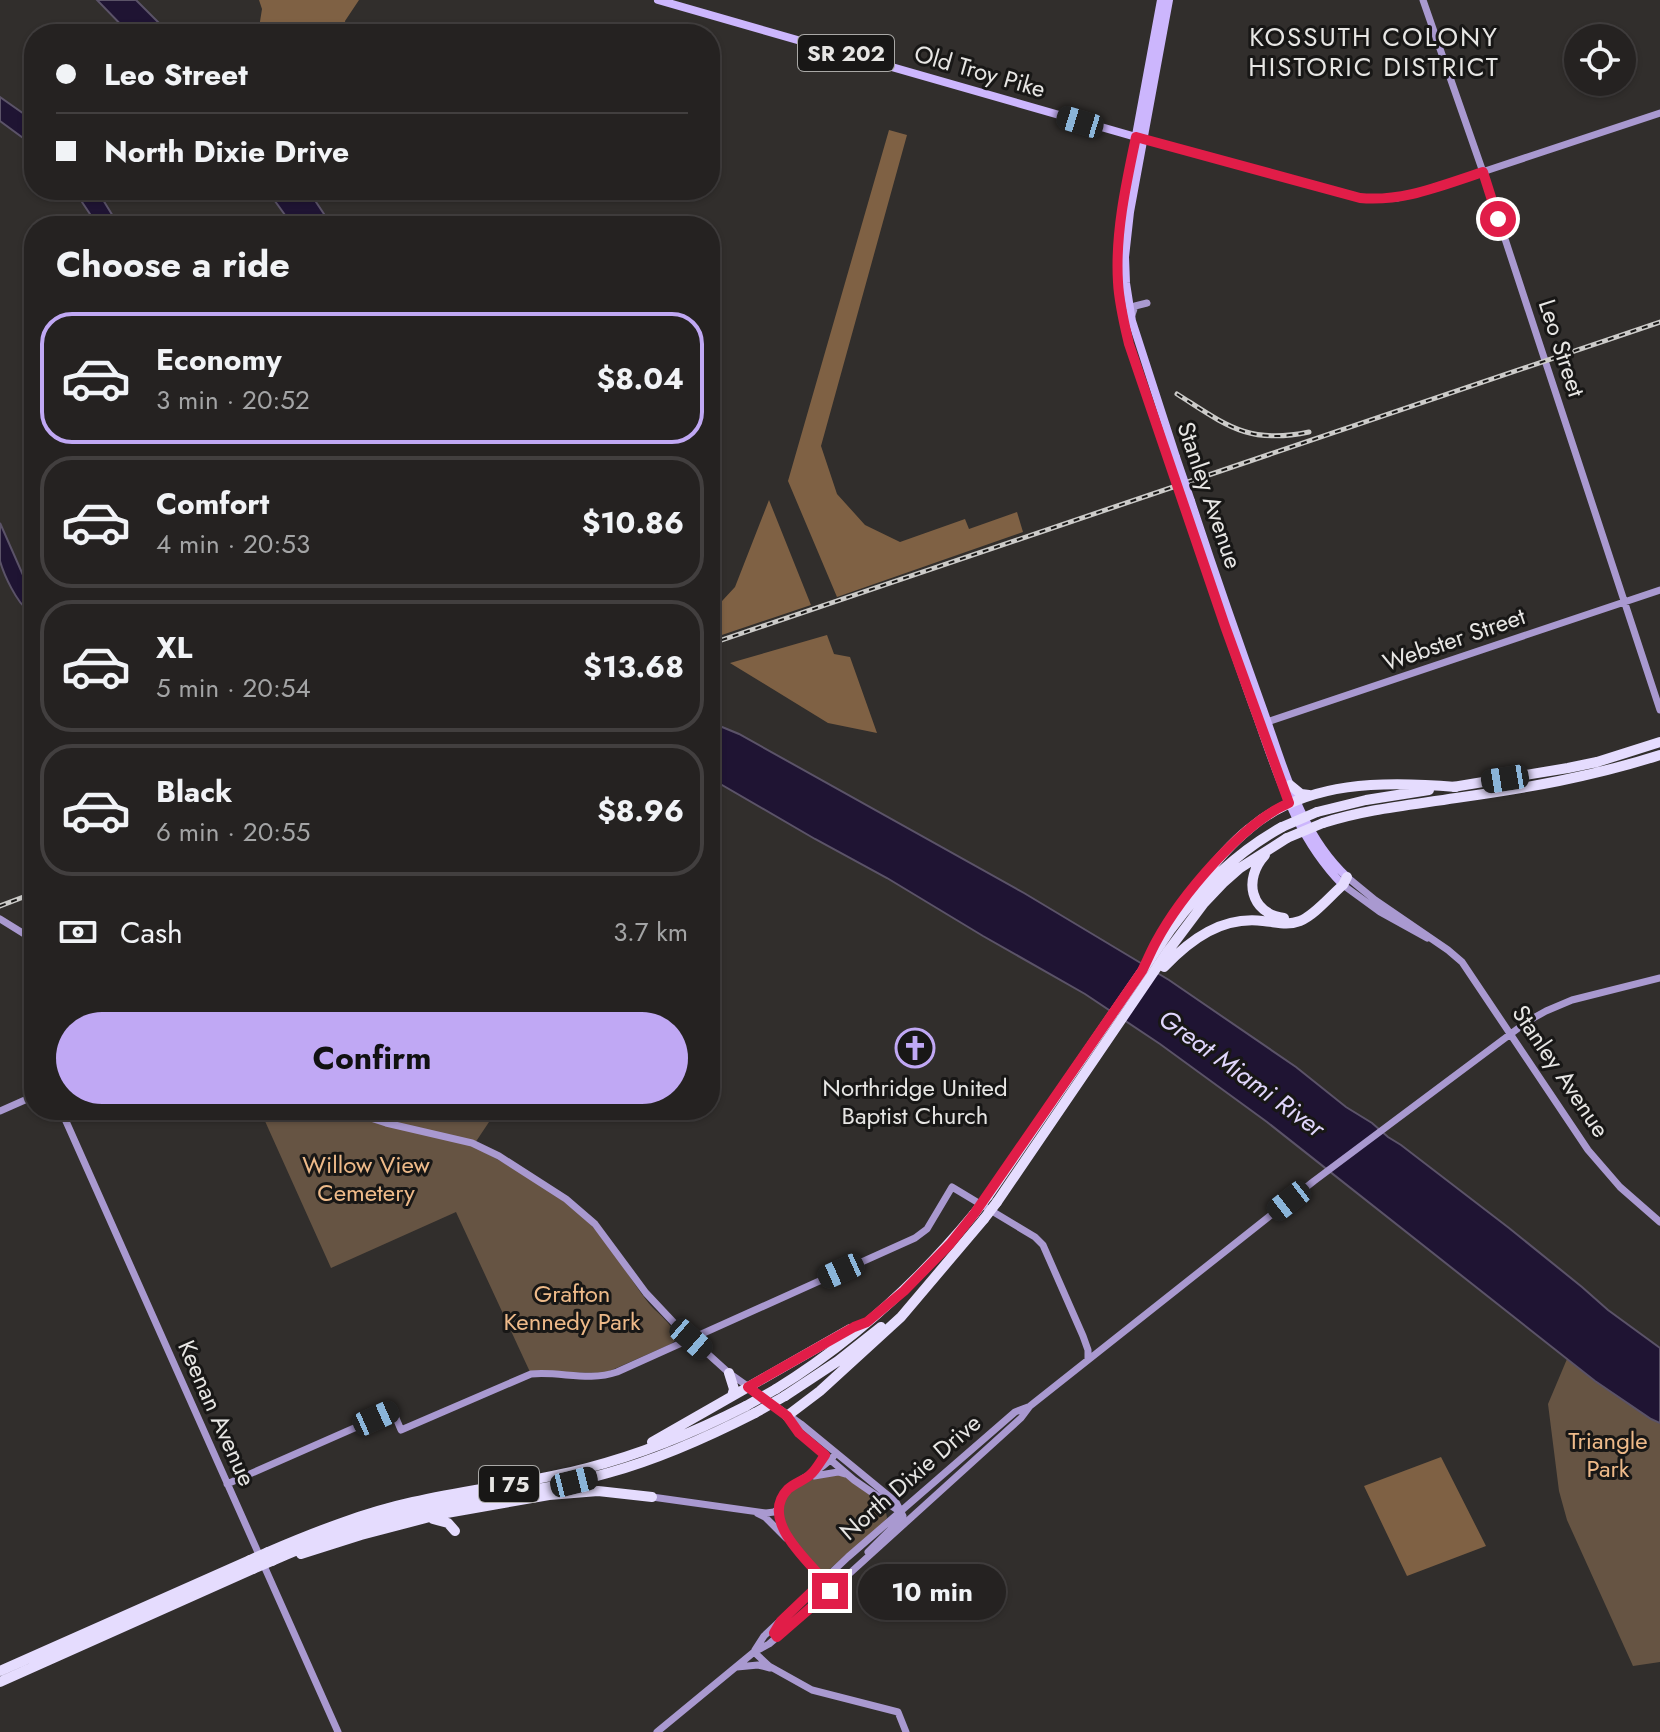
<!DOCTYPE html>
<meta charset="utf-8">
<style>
body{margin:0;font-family:Jost,sans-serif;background:#312f2e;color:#f1f3f6;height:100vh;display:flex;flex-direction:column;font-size:30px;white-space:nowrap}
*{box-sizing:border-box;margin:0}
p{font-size:26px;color:#a3a4a5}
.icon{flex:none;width:44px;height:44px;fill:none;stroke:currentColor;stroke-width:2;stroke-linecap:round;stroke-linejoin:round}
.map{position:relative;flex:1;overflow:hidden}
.side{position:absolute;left:24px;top:216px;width:696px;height:904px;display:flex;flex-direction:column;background:#252221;border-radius:32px;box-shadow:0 2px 6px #0004,0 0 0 2px #423f3f}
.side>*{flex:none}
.hud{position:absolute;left:24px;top:24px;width:696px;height:176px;border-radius:32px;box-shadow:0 2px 6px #0004,0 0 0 2px #423f3f;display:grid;align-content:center;height:176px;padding:0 32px;background:#252221}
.buttons{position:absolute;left:1564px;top:24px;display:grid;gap:16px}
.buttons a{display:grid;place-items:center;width:72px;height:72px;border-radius:50%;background:#252221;box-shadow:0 2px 6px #0004,0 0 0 2px #423f3f;font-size:40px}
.end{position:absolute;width:36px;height:36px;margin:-18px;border:10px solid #e11d48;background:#fff;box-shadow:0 0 0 4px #fff}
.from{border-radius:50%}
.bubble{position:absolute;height:56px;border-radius:28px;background:#252221;box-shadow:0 2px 6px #0004,0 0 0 2px #423f3f;font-size:26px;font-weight:700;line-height:56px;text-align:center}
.car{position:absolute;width:24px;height:48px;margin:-24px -12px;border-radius:10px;box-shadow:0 0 6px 2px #0007;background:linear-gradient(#222 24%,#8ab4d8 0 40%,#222 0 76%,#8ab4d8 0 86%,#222 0)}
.hud b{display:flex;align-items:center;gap:28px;height:76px;font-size:30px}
.hud b+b{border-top:2px solid #423f3f}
.hud i{width:20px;height:20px;background:#f1f3f6}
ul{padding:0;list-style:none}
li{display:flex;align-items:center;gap:24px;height:132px;margin:0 16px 12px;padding:0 16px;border:4px solid #423f3f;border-radius:32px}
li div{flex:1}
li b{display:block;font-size:30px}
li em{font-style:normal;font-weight:700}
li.on{border-color:#c0a8f4}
li>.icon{width:72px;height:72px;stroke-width:1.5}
h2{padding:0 32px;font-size:36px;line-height:96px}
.pay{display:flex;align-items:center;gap:20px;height:88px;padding:0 32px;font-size:30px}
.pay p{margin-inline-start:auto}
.cta{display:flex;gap:16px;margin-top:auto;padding:16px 32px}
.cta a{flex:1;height:92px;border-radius:48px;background:#c0a8f4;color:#111;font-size:32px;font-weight:700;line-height:92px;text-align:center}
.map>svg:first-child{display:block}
.green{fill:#665443}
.forest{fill:#7f6144}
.water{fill:#1f1433;stroke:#5b5368;stroke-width:2}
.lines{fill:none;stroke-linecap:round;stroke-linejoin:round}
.secondary{stroke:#a999d0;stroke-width:7}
.primary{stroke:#ccb6fd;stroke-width:8}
.highway{stroke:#e5dcfe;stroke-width:10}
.rail-casing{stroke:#cccbc9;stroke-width:5}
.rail{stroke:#181716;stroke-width:2;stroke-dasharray:6;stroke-linecap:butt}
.primary-bridge{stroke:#ccb6fd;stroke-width:8}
.highway-bridge{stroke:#e5dcfe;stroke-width:10}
.route{stroke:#e11d48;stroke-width:10}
.labels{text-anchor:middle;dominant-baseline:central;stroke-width:6;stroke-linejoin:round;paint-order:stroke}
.shield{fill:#181716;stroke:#a9a8a6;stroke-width:2}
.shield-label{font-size:22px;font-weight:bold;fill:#e7e6e4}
.street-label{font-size:24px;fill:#e7e6e4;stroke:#181716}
.poi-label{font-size:24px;fill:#e7e6e4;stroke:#181716}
.park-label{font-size:24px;fill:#eeba89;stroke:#181716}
.neighbourhood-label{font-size:26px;letter-spacing:2px;fill:#e7e6e4;stroke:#181716}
.water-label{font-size:26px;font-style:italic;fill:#e0d6fc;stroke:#181716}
</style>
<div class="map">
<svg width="1660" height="1732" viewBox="0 0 1660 1732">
<rect width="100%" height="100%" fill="#312e2c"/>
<path class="green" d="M260 1110H470L491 1119 473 1146C512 1167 555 1190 587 1221 611 1244 627 1275 647 1301 656 1313 674 1324 677 1339L671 1344 605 1373 530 1372 456 1212 331 1268Z
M1567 1359 1595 1381 1651 1419 1660 1423V1662L1633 1666 1567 1520 1559 1491 1548 1404Z
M840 1474 846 1476C860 1486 886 1499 887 1518L882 1524 825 1573 821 1572C811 1561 790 1543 785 1529 769 1489 810 1477 840 1474Z"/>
<path class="forest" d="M259 0H359L345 21 347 34H258L262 9Z
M889 130 907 135 821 446 837 494 865 525 900 542 965 519 969 529 1017 512 1023 532 837 597 788 481Z
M769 500 811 605 710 639V614L735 587Z
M827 635 834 654 850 657 877 733 828 723 730 663Z
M1441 1457 1486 1546 1407 1576 1364 1486Z"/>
<path class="water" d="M97 0H136L170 34H130Z
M0 97 34 121V146L0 121Z
M74 190H97L119 226H98Z
M267 190H308L332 226H293Z
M0 523 34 600V607L28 610C17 603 4 575 0 561 0 550 0 535 0 523Z
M710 722 739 734 1024 893 1169 980 1296 1067 1346 1107 1372 1123 1388 1137 1401 1145 1509 1228 1582 1287 1608 1310 1660 1348V1423L1651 1419 1595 1381 1267 1122 1160 1044 1085 994 983 936 887 878 815 839 710 778Z"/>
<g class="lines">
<path class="secondary" d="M1423 0 1483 172 1660 710
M1143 139 1360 198H1398L1434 188 1660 113
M1132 315 1135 306 1147 303
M1264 723 1660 590
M1347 877 1375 900 1448 950 1462 962 1588 1150 1620 1187 1660 1222
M1343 885 1380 912 1427 938
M0 919 34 940
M61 1110 338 1732
M346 1110 386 1123 472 1143 499 1156 566 1199 595 1224 646 1293 677 1326 729 1373 801 1424 896 1502 901 1512
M0 1111 34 1096
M789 1419 799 1433 854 1480 899 1511
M814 1476 838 1472 845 1474
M227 1484 393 1411 401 1430 531 1374C561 1371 588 1382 617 1372L915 1238 927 1229 952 1187 1035 1237 1043 1245 1083 1336 1088 1350V1359
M652 1497 766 1513 774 1512 780 1508
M757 1513 765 1517 786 1538
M868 1552 900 1520 903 1516 901 1512
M824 1580C804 1557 756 1516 792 1486 807 1474 818 1473 833 1457
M755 1650 764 1636 848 1557 1015 1412 1028 1407
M754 1652 769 1666 812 1690 898 1712 906 1732
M737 1667 758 1665 770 1668
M657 1732 754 1652 769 1644 817 1603 1021 1418 1030 1406 1314 1181 1528 1021 1546 1011 1572 1000 1660 978"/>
<path class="primary" d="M658 0 1143 139
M1161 0 1122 211 1118 257V283L1124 323 1129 344 1169 460
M1169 0 1130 212 1125 257 1126 283 1132 321 1176 457
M1191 501C1214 571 1238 640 1263 709 1284 768 1300 833 1347 877
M1183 503C1206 571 1229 639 1253 706 1277 771 1293 834 1343 885"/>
<path class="highway" d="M1290 785 1301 794 1309 795
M1453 787 1568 768 1597 762 1660 742
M1317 812 1366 800 1429 790
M1323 823C1366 809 1411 805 1456 798 1527 788 1591 777 1660 755
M1265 855C1243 879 1250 913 1284 918
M1194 888C1211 868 1228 846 1249 829 1306 780 1385 781 1456 787
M1164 967C1191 939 1222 916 1263 921 1276 922 1287 926 1300 921 1315 915 1331 895 1343 885L1347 877
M988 1196 1171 929C1202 887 1235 853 1282 827
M997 1202 1168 951 1204 903 1223 883 1240 868 1287 838
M729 1373 734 1389 732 1396
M776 1389C852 1342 917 1283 974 1214
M785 1396 838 1361 881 1327
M787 1416 820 1391 901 1317 984 1219
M652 1442 850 1329
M433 1519 448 1523 455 1531
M268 1552C315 1532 363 1513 413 1502 470 1489 529 1483 587 1468 642 1454 695 1432 746 1406
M301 1554 361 1535 441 1514 549 1495 598 1491 652 1497
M272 1561C319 1540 366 1522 416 1511 480 1497 545 1491 608 1473 659 1459 708 1437 755 1413
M0 1671 250 1560
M0 1682 253 1569"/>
<defs>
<path id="rail" d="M1177 394C1226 425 1248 445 1309 432
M710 644 1660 322
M0 906 34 893"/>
</defs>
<use href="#rail" class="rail-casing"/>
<use href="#rail" class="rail"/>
<path class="primary-bridge" d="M1176 457 1191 501
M1169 460 1183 503"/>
<path class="highway-bridge" d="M1282 827 1317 812
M1287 838 1323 823
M974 1214 988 1196
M984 1219 997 1202
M746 1406 776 1389
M755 1413 785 1396
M250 1560 268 1552
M253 1569 272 1561"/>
</g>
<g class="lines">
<path class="route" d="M830 1591 777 1637 774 1633 781 1621 824 1580C806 1559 759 1519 788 1489 795 1483 803 1481 810 1475 816 1470 820 1462 825 1455L799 1433 787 1416 748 1387 854 1327 867 1322 904 1291 950 1244 974 1214 1142 971C1147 961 1151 951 1156 942 1180 897 1242 823 1289 803L1225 626 1129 344C1124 323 1119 303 1118 282 1115 234 1126 184 1136 137L1360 198C1404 202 1442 185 1483 172L1498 219"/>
</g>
<defs>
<symbol id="church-ring" viewBox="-11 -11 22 22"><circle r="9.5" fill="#181716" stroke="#c0a8f4" stroke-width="1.5"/><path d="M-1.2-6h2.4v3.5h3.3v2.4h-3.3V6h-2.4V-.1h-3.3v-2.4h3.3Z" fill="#c0a8f4"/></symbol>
</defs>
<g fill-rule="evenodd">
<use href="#church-ring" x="893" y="1026" width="44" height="44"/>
</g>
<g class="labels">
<g class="shield">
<rect x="798" y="35" width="96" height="36" rx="6"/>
<rect x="479" y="1466" width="60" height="36" rx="6"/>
</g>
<g class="shield-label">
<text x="846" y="53">SR 202</text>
<text x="509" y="1484">I 75</text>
</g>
<g class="street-label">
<text transform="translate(980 71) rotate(16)">Old Troy Pike</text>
<text transform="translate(1562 348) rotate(72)">Leo Street</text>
<text transform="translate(1210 495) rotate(71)">Stanley Avenue</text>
<text transform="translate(1454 639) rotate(-19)">Webster Street</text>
<text transform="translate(1561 1071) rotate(56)">Stanley Avenue</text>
<text transform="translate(217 1413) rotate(66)">Keenan Avenue</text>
<text transform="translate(910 1477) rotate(-41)">North Dixie Drive</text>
</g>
<g class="poi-label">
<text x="915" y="1087">Northridge United<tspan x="915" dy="28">Baptist Church</tspan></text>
</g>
<g class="park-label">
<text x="366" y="1164">Willow View<tspan x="366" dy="28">Cemetery</tspan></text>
<text x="572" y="1293">Grafton<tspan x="572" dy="28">Kennedy Park</tspan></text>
<text x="1608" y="1440">Triangle<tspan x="1608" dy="28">Park</tspan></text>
</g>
<g class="neighbourhood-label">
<text x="1374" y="37">KOSSUTH COLONY<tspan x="1374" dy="30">HISTORIC DISTRICT</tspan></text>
</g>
<g class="water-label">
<text transform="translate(1242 1073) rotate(36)">Great Miami River</text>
</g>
</g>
</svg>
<div class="buttons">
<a><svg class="icon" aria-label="locate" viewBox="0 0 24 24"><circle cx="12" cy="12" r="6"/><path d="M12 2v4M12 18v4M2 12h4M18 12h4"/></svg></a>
</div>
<i class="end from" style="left:1498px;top:219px"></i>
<i class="end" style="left:830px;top:1591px"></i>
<div class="bubble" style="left:858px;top:1564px;width:148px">10 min</div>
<i class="car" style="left:1080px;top:122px;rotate:287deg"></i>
<i class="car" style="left:1505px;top:779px;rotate:261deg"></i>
<i class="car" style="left:1289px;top:1201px;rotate:232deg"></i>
<i class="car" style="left:841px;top:1271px;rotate:246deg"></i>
<i class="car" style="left:691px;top:1339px;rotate:131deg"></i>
<i class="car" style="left:376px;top:1418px;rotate:66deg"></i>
<i class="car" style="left:574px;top:1482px;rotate:76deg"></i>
<div class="hud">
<b><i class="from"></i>Leo Street</b>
<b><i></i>North Dixie Drive</b>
</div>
<section class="side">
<h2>Choose a ride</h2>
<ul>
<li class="on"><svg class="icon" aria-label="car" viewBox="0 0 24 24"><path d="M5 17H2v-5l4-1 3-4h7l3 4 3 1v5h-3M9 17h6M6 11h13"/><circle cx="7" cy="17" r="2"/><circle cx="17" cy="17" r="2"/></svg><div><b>Economy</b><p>3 min · 20:52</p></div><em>$8.04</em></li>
<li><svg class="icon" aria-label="car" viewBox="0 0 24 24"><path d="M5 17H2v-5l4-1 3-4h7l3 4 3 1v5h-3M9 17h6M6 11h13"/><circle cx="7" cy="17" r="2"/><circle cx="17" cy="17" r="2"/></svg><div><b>Comfort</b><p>4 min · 20:53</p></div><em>$10.86</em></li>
<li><svg class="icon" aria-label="car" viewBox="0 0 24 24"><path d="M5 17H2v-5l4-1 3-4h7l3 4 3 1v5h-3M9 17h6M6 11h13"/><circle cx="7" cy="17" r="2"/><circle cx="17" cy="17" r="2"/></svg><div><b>XL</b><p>5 min · 20:54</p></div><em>$13.68</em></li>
<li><svg class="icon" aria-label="car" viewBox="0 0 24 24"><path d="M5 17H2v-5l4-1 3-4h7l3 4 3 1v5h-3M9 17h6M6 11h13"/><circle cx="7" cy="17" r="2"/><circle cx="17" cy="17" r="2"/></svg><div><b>Black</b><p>6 min · 20:55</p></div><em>$8.96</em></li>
</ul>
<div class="pay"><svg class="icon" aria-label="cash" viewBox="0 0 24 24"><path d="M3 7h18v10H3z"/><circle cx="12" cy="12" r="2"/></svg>Cash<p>3.7 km</p></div>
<div class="cta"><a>Confirm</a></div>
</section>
</div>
